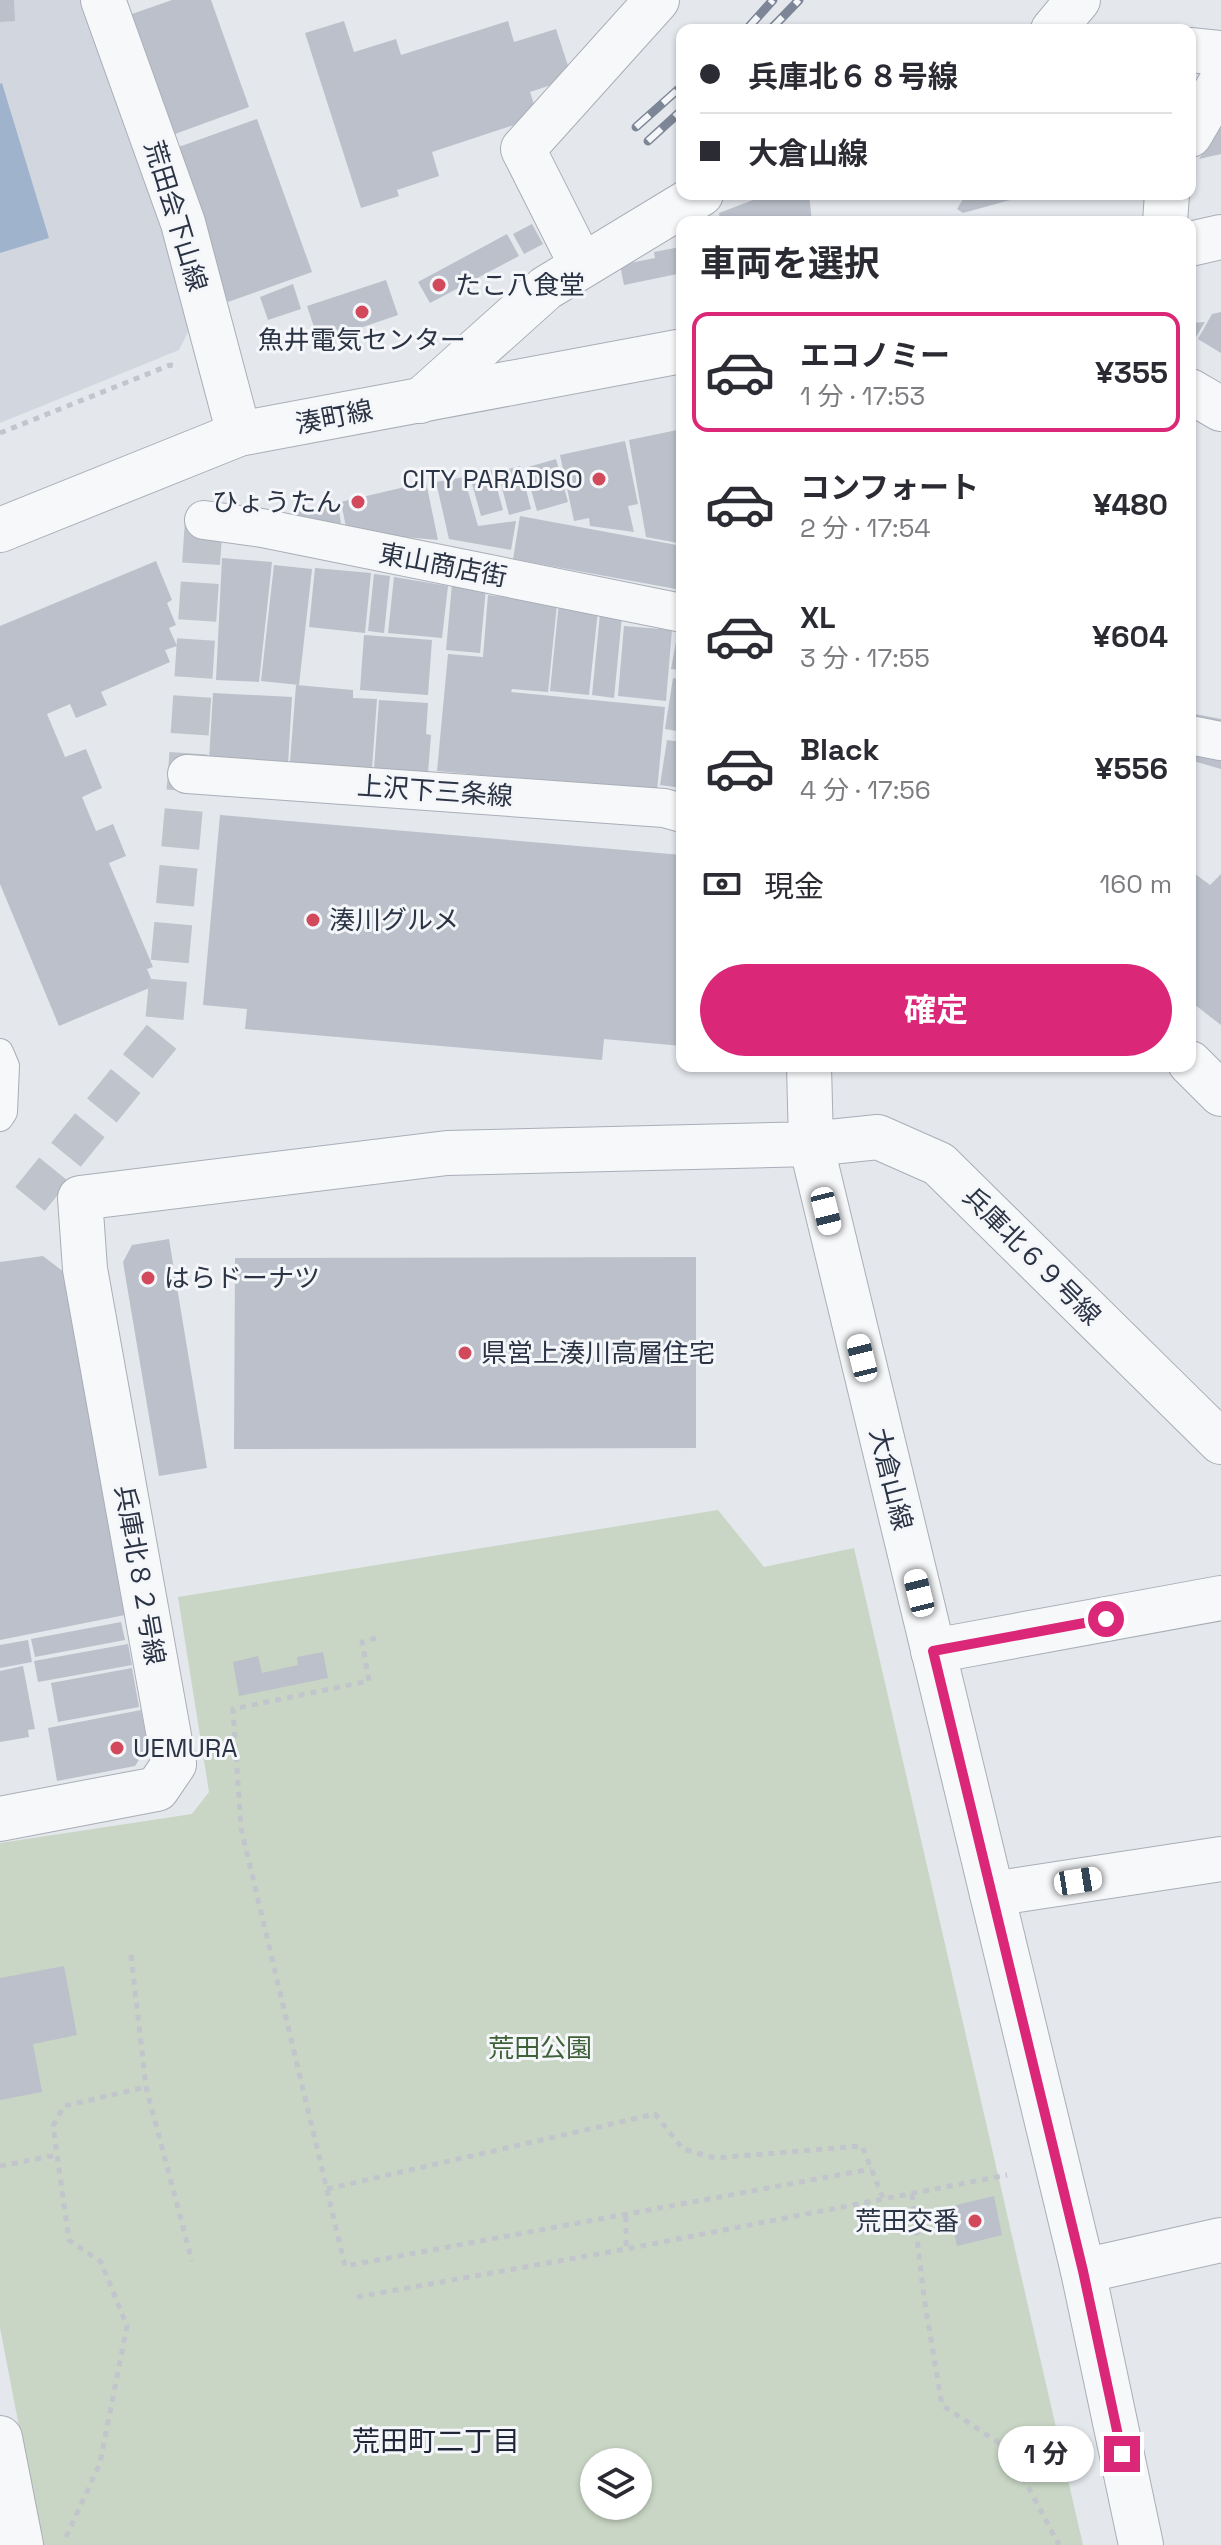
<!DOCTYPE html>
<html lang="ja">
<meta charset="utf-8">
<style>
body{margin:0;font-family:"Space Grotesk","Noto Sans JP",sans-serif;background:#f2f2f3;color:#2b2b33;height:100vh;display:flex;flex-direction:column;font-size:30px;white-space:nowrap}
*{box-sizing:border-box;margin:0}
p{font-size:26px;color:#7c7c81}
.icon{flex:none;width:44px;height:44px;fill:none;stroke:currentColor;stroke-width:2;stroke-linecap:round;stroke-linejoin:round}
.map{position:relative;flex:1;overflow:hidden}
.sheet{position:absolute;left:676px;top:216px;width:520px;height:856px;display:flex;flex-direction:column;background:#fff;border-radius:16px;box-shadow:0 2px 6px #0004}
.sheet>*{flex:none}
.guide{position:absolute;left:676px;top:24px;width:520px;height:176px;border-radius:16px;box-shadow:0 2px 6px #0004;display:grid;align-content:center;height:176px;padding:0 24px;background:#fff}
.tools{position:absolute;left:580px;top:2448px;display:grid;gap:16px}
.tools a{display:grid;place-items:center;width:72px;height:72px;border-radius:50%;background:#fff;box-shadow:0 2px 6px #0004;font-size:40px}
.end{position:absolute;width:36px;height:36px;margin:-18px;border:10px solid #db2777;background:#fff;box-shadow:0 0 0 4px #fff}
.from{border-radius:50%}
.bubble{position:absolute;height:56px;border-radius:28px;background:#fff;box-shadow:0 2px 6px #0004;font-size:26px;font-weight:700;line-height:56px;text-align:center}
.car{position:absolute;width:24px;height:48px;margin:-24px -12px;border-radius:10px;box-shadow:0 0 6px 2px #0007;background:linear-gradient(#fff 24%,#345 0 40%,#fff 0 76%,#345 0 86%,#fff 0)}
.guide b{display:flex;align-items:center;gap:28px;height:76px;font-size:30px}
.guide b+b{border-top:2px solid #e1e1e2}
.guide i{width:20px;height:20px;background:#2b2b33}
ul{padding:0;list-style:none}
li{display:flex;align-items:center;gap:24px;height:120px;margin:0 16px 12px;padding:0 8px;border:4px solid transparent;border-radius:16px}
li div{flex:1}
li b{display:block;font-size:30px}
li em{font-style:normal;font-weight:700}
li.active{border-color:#db2777}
li>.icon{width:72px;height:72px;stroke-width:1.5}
h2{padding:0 24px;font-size:36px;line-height:96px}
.pay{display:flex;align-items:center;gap:20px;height:88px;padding:0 24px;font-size:30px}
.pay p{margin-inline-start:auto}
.action{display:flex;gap:16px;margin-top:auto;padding:16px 24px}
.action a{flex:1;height:92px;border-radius:48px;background:#db2777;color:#fff;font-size:32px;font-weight:700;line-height:92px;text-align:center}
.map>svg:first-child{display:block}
.built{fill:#d2d6de}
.green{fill:#c9d6c5;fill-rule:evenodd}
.water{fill:#9fb4cc}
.building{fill:#bbc0ca}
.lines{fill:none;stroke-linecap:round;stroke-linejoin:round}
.pedestrian-tunnel{stroke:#bfc3cb;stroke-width:38;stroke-dasharray:38 19;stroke-linecap:butt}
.service-casing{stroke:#a9aeb7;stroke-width:28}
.pedestrian-casing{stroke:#a9aeb7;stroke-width:40}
.minor-casing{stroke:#a9aeb7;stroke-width:46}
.tertiary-casing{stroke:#a9aeb7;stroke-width:46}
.path{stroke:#c2c5cb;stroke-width:5;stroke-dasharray:6 6;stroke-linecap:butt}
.service{stroke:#f7f8fa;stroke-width:26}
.pedestrian{stroke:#f7f8fa;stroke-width:38}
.minor{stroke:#f7f8fa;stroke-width:44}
.tertiary{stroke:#f7f8fa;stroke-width:44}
.rail-casing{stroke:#7d8696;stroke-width:9}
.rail{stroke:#f4f6f9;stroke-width:6;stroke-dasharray:18;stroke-linecap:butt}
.route{stroke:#db2777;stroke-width:10}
.poi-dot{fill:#d1495b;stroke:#f4f6f9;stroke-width:3}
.labels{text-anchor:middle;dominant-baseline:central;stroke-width:6;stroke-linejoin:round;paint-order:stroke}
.street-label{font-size:26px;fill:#2b3445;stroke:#f4f6f9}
.poi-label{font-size:26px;fill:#2b3445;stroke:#f4f6f9;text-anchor:start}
.park-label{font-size:26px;fill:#3f6138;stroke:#f4f6f9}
.neighbourhood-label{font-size:28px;fill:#1d2536;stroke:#f4f6f9}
</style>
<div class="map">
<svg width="1221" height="2545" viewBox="0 0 1221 2545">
<rect width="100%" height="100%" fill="#e4e7ec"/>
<path class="built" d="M0 0H88L192 324 179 350 0 423Z"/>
<path class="green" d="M718 1510 764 1567 854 1548 1083 2545H42L0 2328V1843L192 1814 209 1792 178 1597ZM594 2462H638V2506H594Z"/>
<path class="water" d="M2 83 49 238 0 253V84Z"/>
<path class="building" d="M0 0H14L15 21 0 22Z
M172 0H211L249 107 175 134 132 14Z
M344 21 354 52 396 39 401 55 508 21 514 42 556 29 572 78 530 92 538 117 432 152 439 176 397 190 399 196 361 208 305 33Z
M257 119 312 272 228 302 173 149Z
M1221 120V154L1199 159Z
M753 194H809L812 222H720L719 213 753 200Z
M966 194H999L1010 200 963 213 957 209Z
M532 224 543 244 524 254 513 234Z
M507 234 519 256 430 303 418 282Z
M682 239V273L624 285 620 265 655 258 654 252 680 247 678 240Z
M386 280 398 315 319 342 307 306Z
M293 284 301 309 268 320 260 297Z
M1221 312V353L1198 339 1212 314Z
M1205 322 1190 347V323Z
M682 429V542L678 543 646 537 629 440Z
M625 441 638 504 628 506 634 532 590 526 589 518 574 521 560 455Z
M556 459 568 502 537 511 525 468Z
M520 466 531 509 509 515 498 472Z
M492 470 503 510 481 516 470 476Z
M464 477 478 526 516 521 511 550 449 539 436 482Z
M426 482 438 540 347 532 341 502Z
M338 504 342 531 299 527 298 510Z
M520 516 682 546 676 589 513 559Z
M222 558 272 562 259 682 216 680Z
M156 561 172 600 167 603 176 625 169 628 177 646 165 650 170 662 101 692 107 705 76 718 70 704 47 714 65 757 86 749 102 788 82 797 96 831 113 824 126 856 109 863 153 967 147 969 154 986 59 1026 0 884V626Z
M274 565 312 569 299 685 261 681Z
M315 568 371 573 365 633 309 627Z
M374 574 390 576 384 633 368 631Z
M394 577 448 586 442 638 388 633Z
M452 584 486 587 480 653 446 650Z
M488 595 557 604 548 692 512 689 511 692 665 707 657 791 437 771 448 654 483 657Z
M559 602 598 610 589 695 550 691Z
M600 614 622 616 614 698 592 695Z
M624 626 672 630 666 701 618 696Z
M364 635 432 640 428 695 360 690Z
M677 637 682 638V670L671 669Z
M673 678 682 680V732L665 729Z
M296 685 353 690V698L377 699 372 768 290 762Z
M213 693 292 697 288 764 209 760Z
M379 700 428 703 426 734 431 735 428 773 374 769Z
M1190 713 1221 719V769L1190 760Z
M667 740 682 742V788L660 785Z
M220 815 682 855V1046L604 1039 602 1060 245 1029 247 1009 203 1005Z
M1190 870 1210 885 1221 874V1025L1190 1001Z
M169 1239 207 1468 159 1476 123 1262 132 1245Z
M43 1256 65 1273 125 1615 0 1640V1262Z
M696 1257V1448L234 1449 235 1258Z
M121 1622 125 1640 35 1657 31 1639Z
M28 1640 32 1662 0 1668V1645Z
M128 1644 132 1665 38 1682 34 1661Z
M323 1652 328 1678 239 1696 233 1662 258 1656 262 1673 298 1665 297 1657Z
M23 1666 35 1729 28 1730 29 1737 0 1742V1671Z
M132 1668 139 1707 58 1722 51 1683Z
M141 1710 148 1746 135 1766 57 1781 48 1728Z
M64 1966 77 2035 33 2044 42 2092 0 2100V1978Z
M994 2196 1002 2235 957 2246 948 2207Z"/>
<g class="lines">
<path class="pedestrian-tunnel" d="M30 1199 163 1035 187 774 204 520"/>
<defs>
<path id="service" d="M0 1052 6 1066 4 1112 0 1118"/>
<path id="pedestrian" d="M204 520 262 528 682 613
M1190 735 1221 741
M187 774 664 808 682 813"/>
<path id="minor" d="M103 0 183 223 239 434
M1053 30 1078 0
M1190 50 1221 53
M1190 135 1221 82
M1165 222 1167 194
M582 266 523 149 657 0
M1190 391 1221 409
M420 401 546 288 701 194
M1190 1063 1221 1094
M809 1066 811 1144
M933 1651 1221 1598
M0 1819 157 1789 174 1764 85 1269 80 1198 447 1153 811 1144 878 1137 939 1164 1221 1442
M992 1894 1221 1859
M1083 2271 1221 2240
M0 2438 21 2545"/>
<path id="tertiary" d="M1190 244 1221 237
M0 530 239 434 682 351
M811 1144 1083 2271 1141 2545"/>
</defs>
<use href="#service" class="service-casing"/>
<use href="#pedestrian" class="pedestrian-casing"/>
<use href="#minor" class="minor-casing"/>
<use href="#tertiary" class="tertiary-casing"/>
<path class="path" d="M0 433 170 365 178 366
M376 1638 362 1642 369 1681 233 1709 241 1828 345 2266 871 2169
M131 1955 146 2087 192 2261
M0 2166 57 2155
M327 2189 655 2114 683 2149 715 2158 862 2146 883 2198
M912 2194 924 2298 942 2405 1008 2449 1059 2545
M626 2216V2249
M357 2297 626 2249 1007 2175
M66 2537 100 2463 127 2326 101 2262 69 2240 53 2126 64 2106 146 2087"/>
<use href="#service" class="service"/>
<use href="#pedestrian" class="pedestrian"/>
<use href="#minor" class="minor"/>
<use href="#tertiary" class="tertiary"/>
<defs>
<path id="rail" d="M746 30 773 0
M770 30 799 0
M636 127 682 86
M648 141 682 110"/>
</defs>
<use href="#rail" class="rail-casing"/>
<use href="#rail" class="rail"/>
</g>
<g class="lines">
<path class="route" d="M1106 1619 933 1651 1083 2271 1122 2454"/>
</g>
<g class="poi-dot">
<circle cx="439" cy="285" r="8"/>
<circle cx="362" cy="312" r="8"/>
<circle cx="599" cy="479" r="8"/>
<circle cx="358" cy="502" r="8"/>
<circle cx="313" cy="920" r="8"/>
<circle cx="148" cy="1278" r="8"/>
<circle cx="465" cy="1353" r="8"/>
<circle cx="117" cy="1748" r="8"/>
<circle cx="975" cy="2221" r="8"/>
</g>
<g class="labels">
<g class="street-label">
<text transform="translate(176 216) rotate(73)">荒田会下山線</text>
<text transform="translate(334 417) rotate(-11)">湊町線</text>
<text transform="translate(443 565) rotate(11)">東山商店街</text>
<text transform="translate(435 791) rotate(4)">上沢下三条線</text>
<text transform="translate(1032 1256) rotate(45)">兵庫北６９号線</text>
<text transform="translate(891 1479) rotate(76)">大倉山線</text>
<text transform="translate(140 1575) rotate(80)">兵庫北８２号線</text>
</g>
<g class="poi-label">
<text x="455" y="285">たこ八食堂</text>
<text x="362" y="340" text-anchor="middle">魚井電気センター</text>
<text x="583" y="479" text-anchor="end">CITY PARADISO</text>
<text x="342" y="502" text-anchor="end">ひょうたん</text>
<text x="329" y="920">湊川グルメ</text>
<text x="164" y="1278">はらドーナツ</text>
<text x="481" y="1353">県営上湊川高層住宅</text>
<text x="133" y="1748">UEMURA</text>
<text x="959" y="2221" text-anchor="end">荒田交番</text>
</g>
<g class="park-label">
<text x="540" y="2048">荒田公園</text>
</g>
<g class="neighbourhood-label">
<text x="436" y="2441">荒田町二丁目</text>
</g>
</g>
</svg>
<div class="tools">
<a><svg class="icon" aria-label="layers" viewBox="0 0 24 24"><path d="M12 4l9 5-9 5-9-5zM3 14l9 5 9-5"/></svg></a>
</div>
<i class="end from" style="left:1106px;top:1619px"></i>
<i class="end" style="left:1122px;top:2454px"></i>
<div class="bubble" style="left:998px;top:2426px;width:96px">1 分</div>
<i class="car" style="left:826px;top:1211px;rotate:166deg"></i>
<i class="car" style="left:862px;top:1358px;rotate:346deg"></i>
<i class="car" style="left:919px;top:1593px;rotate:346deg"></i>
<i class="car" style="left:1078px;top:1881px;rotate:81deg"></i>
<div class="guide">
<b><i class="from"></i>兵庫北６８号線</b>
<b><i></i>大倉山線</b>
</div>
<section class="sheet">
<h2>車両を選択</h2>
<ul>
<li class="active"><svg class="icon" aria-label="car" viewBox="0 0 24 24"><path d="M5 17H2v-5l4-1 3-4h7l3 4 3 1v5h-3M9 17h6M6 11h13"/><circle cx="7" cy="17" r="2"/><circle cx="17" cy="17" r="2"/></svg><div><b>エコノミー</b><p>1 分 · 17:53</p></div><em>¥355</em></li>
<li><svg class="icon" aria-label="car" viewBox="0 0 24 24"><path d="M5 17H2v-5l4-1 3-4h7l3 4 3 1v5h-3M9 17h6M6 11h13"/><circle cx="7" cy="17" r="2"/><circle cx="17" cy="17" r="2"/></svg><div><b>コンフォート</b><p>2 分 · 17:54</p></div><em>¥480</em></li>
<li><svg class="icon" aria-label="car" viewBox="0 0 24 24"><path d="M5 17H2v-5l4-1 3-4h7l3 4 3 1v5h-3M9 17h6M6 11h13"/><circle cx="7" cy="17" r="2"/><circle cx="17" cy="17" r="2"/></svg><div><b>XL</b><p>3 分 · 17:55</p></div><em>¥604</em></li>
<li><svg class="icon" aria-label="car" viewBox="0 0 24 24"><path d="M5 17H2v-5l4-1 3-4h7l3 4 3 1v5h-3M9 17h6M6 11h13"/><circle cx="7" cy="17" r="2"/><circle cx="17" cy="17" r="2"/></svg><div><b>Black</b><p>4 分 · 17:56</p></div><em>¥556</em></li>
</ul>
<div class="pay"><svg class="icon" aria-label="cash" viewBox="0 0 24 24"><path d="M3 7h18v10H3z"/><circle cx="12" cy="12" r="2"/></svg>現金<p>160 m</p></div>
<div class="action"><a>確定</a></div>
</section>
</div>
